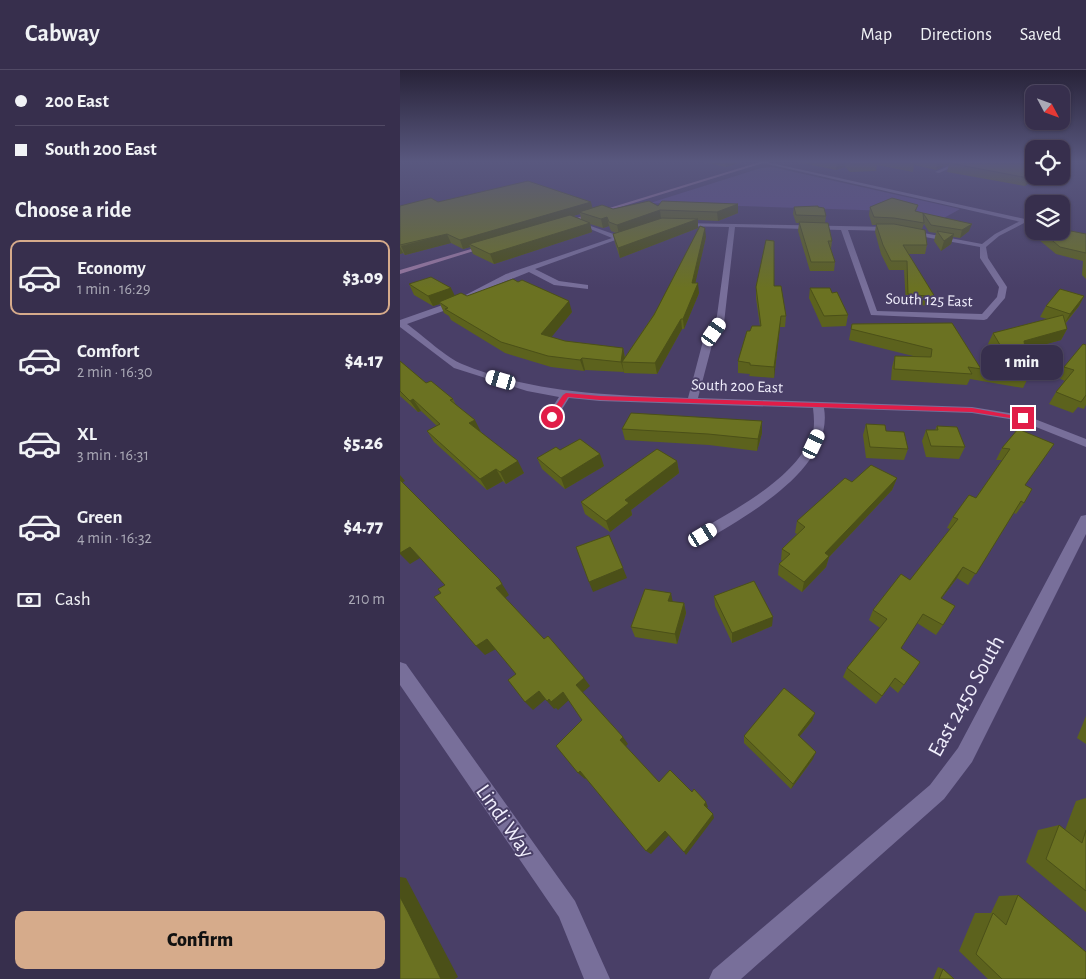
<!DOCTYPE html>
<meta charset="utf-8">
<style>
body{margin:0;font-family:"Alegreya Sans",sans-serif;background:#423b57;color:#f1f3f6;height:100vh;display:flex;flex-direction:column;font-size:19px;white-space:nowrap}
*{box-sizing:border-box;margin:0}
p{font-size:16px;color:#aaa9b6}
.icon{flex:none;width:28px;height:28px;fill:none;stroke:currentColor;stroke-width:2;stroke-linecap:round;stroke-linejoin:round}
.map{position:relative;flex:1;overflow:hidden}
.drawer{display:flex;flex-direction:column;background:#372f4d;width:400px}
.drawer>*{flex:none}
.hud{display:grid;align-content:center;height:110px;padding:0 15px;background:#372f4d}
.needle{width:32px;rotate:131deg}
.buttons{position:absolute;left:625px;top:15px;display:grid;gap:10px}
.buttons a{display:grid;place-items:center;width:45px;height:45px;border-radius:10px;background:#372f4d;box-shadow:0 1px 4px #0004,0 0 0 1px #514a65;font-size:25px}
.end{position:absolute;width:22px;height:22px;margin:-11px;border:6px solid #e11d48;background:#fff;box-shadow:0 0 0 2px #fff}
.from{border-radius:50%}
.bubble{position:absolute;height:35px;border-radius:10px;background:#372f4d;box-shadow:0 1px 4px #0004,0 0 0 1px #514a65;font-size:16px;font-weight:800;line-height:35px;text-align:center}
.car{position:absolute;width:15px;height:30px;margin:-15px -8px;border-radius:6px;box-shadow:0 0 4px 1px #0007;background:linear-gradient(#fff 24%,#345 0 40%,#fff 0 76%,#345 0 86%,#fff 0)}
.hud b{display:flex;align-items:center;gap:18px;height:48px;font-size:19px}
.hud b+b{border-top:1px solid #514a65}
.hud i{width:12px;height:12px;background:#f1f3f6}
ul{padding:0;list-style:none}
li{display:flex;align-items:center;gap:15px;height:75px;margin:0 10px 8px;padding:0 5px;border:2px solid transparent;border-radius:10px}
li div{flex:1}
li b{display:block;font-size:19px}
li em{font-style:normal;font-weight:800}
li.active{border-color:#d6ab8b}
li>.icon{width:45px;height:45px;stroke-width:1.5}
h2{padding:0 15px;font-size:22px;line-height:60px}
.pay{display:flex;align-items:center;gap:12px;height:55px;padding:0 15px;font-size:19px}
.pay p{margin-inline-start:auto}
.primary-button{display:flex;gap:10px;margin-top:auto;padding:10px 15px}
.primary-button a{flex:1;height:58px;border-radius:10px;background:#d6ab8b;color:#111;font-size:20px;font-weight:800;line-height:58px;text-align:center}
header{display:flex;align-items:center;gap:30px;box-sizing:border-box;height:70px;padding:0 25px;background:#372f4d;border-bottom:1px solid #514a65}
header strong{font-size:24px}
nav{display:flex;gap:28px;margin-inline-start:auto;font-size:18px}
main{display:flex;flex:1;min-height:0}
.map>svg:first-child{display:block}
.green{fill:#5c4d89}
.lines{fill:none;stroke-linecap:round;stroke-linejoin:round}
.minor{fill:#786f9a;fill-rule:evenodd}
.tertiary{fill:#786f9a;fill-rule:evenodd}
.secondary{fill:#96779f;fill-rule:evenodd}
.wall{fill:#5c621d;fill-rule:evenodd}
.shaded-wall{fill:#4b5018}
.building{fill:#6b7222;stroke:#4b5018}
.route{fill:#e11d48}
.labels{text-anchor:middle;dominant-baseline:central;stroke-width:4;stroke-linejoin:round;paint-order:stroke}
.far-street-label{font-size:16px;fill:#f0eefc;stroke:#493f67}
.near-street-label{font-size:22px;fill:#f0eefc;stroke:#493f67}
</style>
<header>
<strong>Cabway</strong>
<nav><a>Map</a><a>Directions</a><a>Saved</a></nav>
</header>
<main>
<section class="drawer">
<div class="hud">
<b><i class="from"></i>200 East</b>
<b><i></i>South 200 East</b>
</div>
<h2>Choose a ride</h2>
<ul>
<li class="active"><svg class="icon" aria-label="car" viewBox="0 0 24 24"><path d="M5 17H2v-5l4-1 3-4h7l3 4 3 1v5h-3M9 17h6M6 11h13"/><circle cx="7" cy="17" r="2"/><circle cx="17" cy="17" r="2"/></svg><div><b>Economy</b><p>1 min · 16:29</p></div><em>$3.09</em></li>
<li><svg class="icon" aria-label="car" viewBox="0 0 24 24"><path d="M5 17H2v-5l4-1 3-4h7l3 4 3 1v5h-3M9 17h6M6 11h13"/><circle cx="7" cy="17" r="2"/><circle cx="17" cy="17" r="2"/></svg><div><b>Comfort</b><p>2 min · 16:30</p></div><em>$4.17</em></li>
<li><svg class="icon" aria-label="car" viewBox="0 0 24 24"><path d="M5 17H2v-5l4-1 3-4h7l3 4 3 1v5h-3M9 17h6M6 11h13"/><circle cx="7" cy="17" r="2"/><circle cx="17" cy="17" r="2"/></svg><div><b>XL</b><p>3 min · 16:31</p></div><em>$5.26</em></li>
<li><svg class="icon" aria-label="car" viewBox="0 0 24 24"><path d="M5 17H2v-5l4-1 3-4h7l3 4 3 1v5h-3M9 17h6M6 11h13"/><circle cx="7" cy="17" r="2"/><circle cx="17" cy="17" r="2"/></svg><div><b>Green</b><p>4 min · 16:32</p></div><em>$4.77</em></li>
</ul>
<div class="pay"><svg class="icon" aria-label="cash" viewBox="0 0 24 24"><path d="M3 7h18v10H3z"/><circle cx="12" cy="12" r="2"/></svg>Cash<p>210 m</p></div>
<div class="primary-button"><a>Confirm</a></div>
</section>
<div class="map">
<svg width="686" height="909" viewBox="0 0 686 909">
<rect width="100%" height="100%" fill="#493f67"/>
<path class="green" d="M372 97 560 139 544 148 491 141 250 133 361 98Z"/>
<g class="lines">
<path class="minor" d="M560 91H566L539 103 535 102Z
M171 149 219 166 232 161 235 163 135 199 159 211 188 215V219L154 215 129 202 94 216 60 235 7 254C21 264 48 289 62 294 135 324 211 325 288 328L303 271 316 253 329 157 279 156 277 153 492 157 582 174 595 164 624 149 626 152 599 166 586 177 588 188 607 217 605 228 587 249 584 250 471 245 441 160 335 157 324 253 313 271 298 328 572 337 627 346 686 369V377L621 351 572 343 424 338C434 397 351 443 308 469L303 470 298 469 296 465 298 461C335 440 397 407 412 365 415 357 414 347 413 338L200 331 169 328 156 349 152 350 146 347 159 327 127 321 54 298 0 257V250L54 231 106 204 212 168 171 151ZM448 160 492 161 580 177V188L599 217 597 227 582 244 477 241Z
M686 445V464L572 692 544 729 341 909H309L313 900 530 715 558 678 681 446Z
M0 592 6 594 175 831 210 909H184L159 847 0 615Z"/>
<path class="tertiary" d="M354 91H362L634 151V155Z"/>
<path class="secondary" d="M363 91H370L162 155 157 154Z
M88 174 93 175 0 204V200Z"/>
</g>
<path class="wall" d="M299 91H345L326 97Z
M392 91H634V106H639L625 116 547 102 549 94 536 100 514 95 513 102 477 95 476 101 450 102 445 97 436 100Z
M674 91H686V93Z
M38 132 213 139 338 134V143L318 151 298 150V158L220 188 215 173 213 164 216 163 211 161 209 156 203 158 190 154 192 162 94 194 73 184 70 177 63 179 51 173 5 185 3 183 0 184V136ZM180 144 181 149 173 146Z
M518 135 516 141 569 161 560 168 553 167 551 174 541 181 534 171 536 163 529 162 524 154 522 159 527 175 525 184H508L535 227 532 236 506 234 504 200H489L481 184 475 162 476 155H472L469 145 470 137Z
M394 137H418L426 146 425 153 432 171 431 179 435 192 434 201H410L398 161 399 153H396L393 144Z
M629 152 634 153V161H661L686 164V209L682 205 683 191 656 184 626 159Z
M306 167 295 213 299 223 284 259H282L257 304 224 303V302L185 300 184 301 151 297 105 283 51 250 49 246 44 243 40 234 33 236 14 225 9 214 55 226H67L172 242 151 267 165 271 223 278 225 287Z
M374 216 386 246 385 257H380L374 308 349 306 350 304 338 303V291L360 256 356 228V217Z
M410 218 432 223 448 245 446 256 422 257 409 228Z
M684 226 679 236 666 253 667 259 661 270 625 280 629 306 623 318 570 309 567 315 491 310 492 297 495 286H513L449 270 452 254 552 253 581 299 597 290 588 274 593 263 647 249 640 247 646 236Z
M686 275V335L684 339 678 337 673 343 649 334 656 322 665 311 658 308 664 297Z
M0 291 26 313 53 329 56 335 81 362 124 403 106 414 103 411 87 420 34 372 27 361 37 356 21 341 18 342 0 326Z
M466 354 486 361 508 379 504 390 466 388 463 365Z
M537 356 565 377 559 389 526 387 522 371 526 360H535Z
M222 359 362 363 357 381 309 375 225 370Z
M618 359 625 416 624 433 616 444 614 443 568 515 557 508 542 528 543 555 536 565 517 553 501 578 520 592 498 623 490 616 476 634 443 607 447 598 480 558 469 550 473 540 510 510 550 459 547 458 553 447 576 428 602 390H596L602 378Z
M137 388 204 396 165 419 142 399Z
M277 391 279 403 231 440 232 445 210 462 185 444 181 432Z
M497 408 492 420 429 487 426 497 402 522 378 505 379 494 383 491 381 490 382 479 397 464 395 463 397 451 452 412Z
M314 526 372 556 332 573 315 536Z
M273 532 284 533 286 543 277 574 235 567 231 557Z
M415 643 412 651 399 667 413 689 391 719 344 673V666Z
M686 646V674L677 668Z
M686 728V842L626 792 638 760 659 755 665 760 676 731Z
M618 825 686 909H588L559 881 575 843H591L599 826Z
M538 897 543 899 554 909H533Z"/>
<path class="shaded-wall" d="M325 91H345L326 97Z
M440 91H446L445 97 436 100 437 92Z
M538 91H556L536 100Z
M634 104V106H639L625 116 628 108Z
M191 132 193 140 179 142 180 144 73 176 69 174 70 177 63 179 60 170Z
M338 134V143L318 151 317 142Z
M260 140 261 149 219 164 217 155Z
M207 147 209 156 203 158 201 149Z
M298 149V158L220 188 218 178Z
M190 153 192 162 94 194 90 184Z
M572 154 569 161 560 168 562 160Z
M305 158 306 167 293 223 292 213Z
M47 164 51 173 5 185 1 176Z
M554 164 551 174 541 181 544 171Z
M0 177 3 183 0 184Z
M298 213 299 223 284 259 283 249Z
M51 218 56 228 39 232 40 234 33 236 28 226Z
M684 226 679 236 664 254 670 244Z
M169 231 172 242 145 275 141 264Z
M381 246 380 257 374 308V297Z
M281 249 282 259 257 304 255 293Z
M667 259 661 270 618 282 624 271Z
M223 278 225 289 222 292 224 303 221 292Z
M182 288 185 300 184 301 180 290Z
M13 329 21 341 18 342 10 331Z
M75 350 81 362 69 353Z
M362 351V363L357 381 358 369Z
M200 384 204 396 165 419 161 408Z
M118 391 124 403 106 414 100 402Z
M277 391 279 403 231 440 232 445 210 462 206 451 225 430Z
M96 399 103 411 87 420 80 409Z
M0 405 5 411 1 413 0 412Z
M497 408 492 420 429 487 426 497 402 522 404 512 425 483Z
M10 477 20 488 10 494 0 484V483Z
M563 497 557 508 534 538 541 528Z
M223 498 227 508 193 522 189 512Z
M99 509 109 525 104 529 96 518Z
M271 523 273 533 268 531Z
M284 533 286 543 277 574 275 564Z
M373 547 372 556 332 573V563Z
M87 569 96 579 85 585 76 576Z
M184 608 190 616 182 623 176 615Z
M139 621 146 629 133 640 125 632Z
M163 622 169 630 158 640 156 638 154 639 147 631Z
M415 643 412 651 395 672 398 665Z
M223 667 228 674 225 677 220 670Z
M416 682 413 689 391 719 393 714Z
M180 701 187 707 185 709 178 703Z
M306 732 308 737 305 739 304 735Z
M313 744 314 748 286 785 284 782Z
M265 761 269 765 251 784 246 781Z
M0 807 6 808 58 907 55 909H41L0 827Z"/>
<path class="building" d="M448 91H478V93L451 94Z
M500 91H513L515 94Z
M555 91H634V104L628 108 549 93Z
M128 111 191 132 60 170 47 164 0 175V136L31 128 38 132Z
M492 128 518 135 515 141 523 143 524 153 494 148 474 147 470 137Z
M249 131 258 136 262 131 338 134 317 142 260 140 217 155 209 152 207 147 201 149 179 142 202 135 213 139Z
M418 136V137L424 138 426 146 396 145 394 137Z
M523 143 572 154 562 160 531 155Z
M170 145 190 153 90 184 69 174Z
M262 148 298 149 218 178 213 164Z
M399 152 428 153 432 171H428L435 192H411Z
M476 154H494L525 160 527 175H503L535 227 508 224 507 191H491L483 175Z
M300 156 305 158 292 213H298L283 249H281L255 293 222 292 254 245Z
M661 159 686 164V183L660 177 641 161H661Z
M537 161 554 164 544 171Z
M366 170 374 171V216H381L386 246H381L374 297 350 295V293L338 291 347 261H350L352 256H361L356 217Z
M31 207 51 218 28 226 9 214Z
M113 209 118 212 122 210 169 231 141 264 165 271 223 278 221 292 182 288 180 290 148 286 101 272 45 239 48 238 39 232 61 223 67 226Z
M410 218H430L432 223 437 222 448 245 424 246Z
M660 219 684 226 670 244 646 236Z
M663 245 667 259 624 271 629 306 568 297 572 304 494 299 495 286 531 287 532 279 451 259 452 254 552 253 581 299 606 285 593 263Z
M683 274 686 275V325L681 332 656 322 674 300 664 297Z
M0 291 26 313 31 311 53 329 50 330 75 350 69 353 118 391 100 402 96 399 80 409 27 361 40 354 13 329 10 331 0 321Z
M231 343 362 351 358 369 308 364 222 359Z
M466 354 485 355 486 361 504 362 508 379 470 377Z
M537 356 557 357 565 377 531 376 526 360H538Z
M618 359 654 374 625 415 632 419 624 433 621 431 576 504 563 497 541 528 555 536 543 555 523 544 501 578 520 592 504 615 495 608 482 626 447 598 487 549 473 540 501 504 510 510 558 449 553 447 569 425 576 428 610 379 602 378Z
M180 369 200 384 161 408 137 388 156 377 160 380Z
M257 379 277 391 225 430 229 433 206 451 181 432Z
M471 395 497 408 425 483 429 486 404 512 379 494 390 484 382 479 405 457 397 451 445 408 452 412Z
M0 410 99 509 102 514 96 518 144 569 148 566 184 608 176 615 223 667 220 670 259 712 270 700 292 722 294 719 306 732 304 735 313 744 284 782 265 761 246 781 180 701 178 703 156 676 182 650 163 622 151 632 149 629 147 631 139 621 125 632 108 610 116 604 87 569 76 576 34 527 41 523 38 519 45 515 10 477 0 483Z
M209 465 223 498 189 512 176 477Z
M354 511 373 547 332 563 314 526Z
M245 519 271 523 268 531 284 533 275 564 231 557Z
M384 618 415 643 398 665 416 682 393 714 344 666Z
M659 755 682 773 686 760V821L646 789Z
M618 825 686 882V909H602L576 884 593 843 606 855Z
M0 827 8 842 41 909H0Z
M543 899 554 909H539Z"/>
<linearGradient id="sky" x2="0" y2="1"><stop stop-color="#282339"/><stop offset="0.42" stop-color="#59587f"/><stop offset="1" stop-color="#59587f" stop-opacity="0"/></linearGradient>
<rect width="686" height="218" fill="url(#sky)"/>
<path class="route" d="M166 323 200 326 572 338 626 348 623 350 572 342 200 330 168 327 154 349H149L148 347 163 325Z"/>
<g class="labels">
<g class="far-street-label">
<text transform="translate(529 230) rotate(2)">South 125 East</text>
<text transform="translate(337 316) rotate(2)">South 200 East</text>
</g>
<g class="near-street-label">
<text transform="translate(566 626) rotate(-61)">East 2450 South</text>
<text transform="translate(105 751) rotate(55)">Lindi Way</text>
</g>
</g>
</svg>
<div class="buttons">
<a><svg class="needle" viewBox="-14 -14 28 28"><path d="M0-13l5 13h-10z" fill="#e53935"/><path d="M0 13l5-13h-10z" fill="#aaa9b6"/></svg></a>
<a><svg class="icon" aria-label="locate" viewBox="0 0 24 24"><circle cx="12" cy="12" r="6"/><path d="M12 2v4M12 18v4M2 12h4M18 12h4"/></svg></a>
<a><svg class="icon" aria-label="layers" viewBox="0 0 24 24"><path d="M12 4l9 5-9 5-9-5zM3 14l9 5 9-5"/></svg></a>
</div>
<i class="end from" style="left:152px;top:347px"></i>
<i class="end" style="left:623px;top:348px"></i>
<div class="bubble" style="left:581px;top:275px;width:82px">1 min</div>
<i class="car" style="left:314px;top:262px;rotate:35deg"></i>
<i class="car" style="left:101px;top:310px;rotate:286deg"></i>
<i class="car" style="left:414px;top:374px;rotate:25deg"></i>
<i class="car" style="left:303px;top:465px;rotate:59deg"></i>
</div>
</main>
